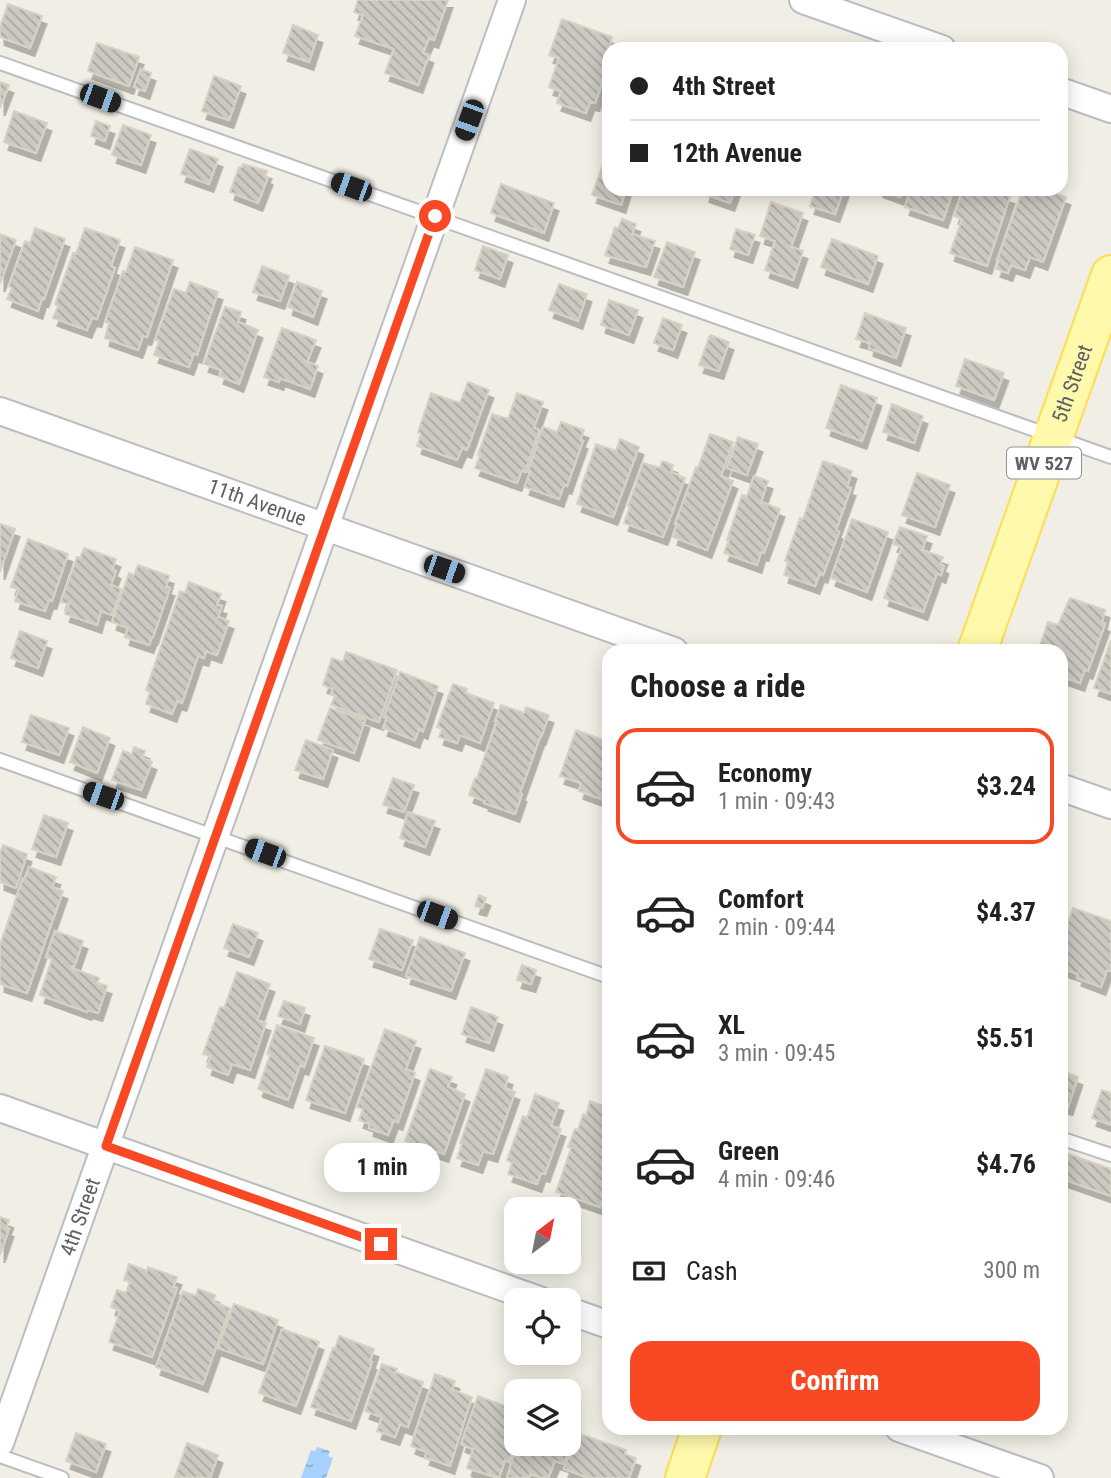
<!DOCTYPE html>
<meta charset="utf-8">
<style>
body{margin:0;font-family:"Roboto Condensed",sans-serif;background:#f2f2f2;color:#222;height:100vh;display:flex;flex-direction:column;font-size:26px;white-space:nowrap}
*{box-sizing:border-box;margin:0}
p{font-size:23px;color:#767676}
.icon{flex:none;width:38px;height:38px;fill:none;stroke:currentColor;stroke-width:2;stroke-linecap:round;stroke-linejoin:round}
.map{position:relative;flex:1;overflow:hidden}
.side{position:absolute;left:602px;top:644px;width:466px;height:791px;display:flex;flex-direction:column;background:#fff;border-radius:21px;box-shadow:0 4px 18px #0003}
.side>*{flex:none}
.banner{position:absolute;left:602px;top:42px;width:466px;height:154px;border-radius:21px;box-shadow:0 4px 18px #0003;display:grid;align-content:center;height:154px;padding:0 28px;background:#fff}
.needle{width:46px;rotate:32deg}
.buttons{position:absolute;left:504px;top:1197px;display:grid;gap:14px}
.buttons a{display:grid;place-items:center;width:77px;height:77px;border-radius:14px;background:#fff;box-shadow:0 4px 18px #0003;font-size:35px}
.end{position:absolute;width:32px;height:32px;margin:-16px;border:9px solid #f84824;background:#fff;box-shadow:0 0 0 4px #fff}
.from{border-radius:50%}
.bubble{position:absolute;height:49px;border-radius:21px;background:#fff;box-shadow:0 4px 18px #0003;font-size:23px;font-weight:700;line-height:49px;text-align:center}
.car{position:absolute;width:21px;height:42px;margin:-21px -10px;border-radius:9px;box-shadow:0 0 5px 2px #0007;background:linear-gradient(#222 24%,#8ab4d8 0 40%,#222 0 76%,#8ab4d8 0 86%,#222 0)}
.banner b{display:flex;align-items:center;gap:24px;height:66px;font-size:26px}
.banner b+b{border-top:2px solid #e0e0e0}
.banner i{width:18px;height:18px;background:#222}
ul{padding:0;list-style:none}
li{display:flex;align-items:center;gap:21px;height:116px;margin:0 14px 10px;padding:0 14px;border:4px solid transparent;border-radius:21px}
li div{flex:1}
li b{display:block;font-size:26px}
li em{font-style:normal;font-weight:700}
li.current{border-color:#f84824}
li>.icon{width:63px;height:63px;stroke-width:1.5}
h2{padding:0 28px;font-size:32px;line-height:84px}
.pay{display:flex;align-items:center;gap:18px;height:77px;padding:0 28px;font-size:26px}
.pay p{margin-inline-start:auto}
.button{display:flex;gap:14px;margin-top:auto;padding:14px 28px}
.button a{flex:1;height:80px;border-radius:21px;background:#f84824;color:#fff;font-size:28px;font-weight:700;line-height:80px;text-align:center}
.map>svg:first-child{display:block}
.water{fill:url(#water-ripples)}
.building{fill:url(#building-back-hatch);stroke:#d6d2c3;stroke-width:2;filter:url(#shadow)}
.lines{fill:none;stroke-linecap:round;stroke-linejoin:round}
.lane-casing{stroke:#babdc2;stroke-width:16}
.street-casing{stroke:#babdc2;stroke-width:30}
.primary-casing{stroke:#fddd52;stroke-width:42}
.lane{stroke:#fff;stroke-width:12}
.street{stroke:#fff;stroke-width:26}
.primary{stroke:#fff9ac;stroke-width:38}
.route{stroke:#f84824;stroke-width:9}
.labels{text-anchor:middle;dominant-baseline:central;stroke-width:5;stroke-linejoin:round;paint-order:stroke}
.shield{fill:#fff;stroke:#8e9095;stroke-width:2}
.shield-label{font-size:19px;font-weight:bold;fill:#5d6067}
.street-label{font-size:21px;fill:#5d6067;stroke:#fff}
</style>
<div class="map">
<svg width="1111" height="1478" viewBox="0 0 1111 1478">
<defs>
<pattern id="water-ripples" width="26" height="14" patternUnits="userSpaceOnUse" patternTransform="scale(1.75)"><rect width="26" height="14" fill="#a7d1ff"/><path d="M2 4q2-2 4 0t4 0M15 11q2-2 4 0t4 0" fill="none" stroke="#8badd2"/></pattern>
<pattern id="building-back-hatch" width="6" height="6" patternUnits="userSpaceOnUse" patternTransform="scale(1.75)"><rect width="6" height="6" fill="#ccc9c2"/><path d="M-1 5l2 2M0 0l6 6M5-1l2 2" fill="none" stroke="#a9a7a1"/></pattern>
<filter id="shadow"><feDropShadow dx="4.5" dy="8" stdDeviation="0" flood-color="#0004"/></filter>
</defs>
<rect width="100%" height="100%" fill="#f1efe5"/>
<path class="water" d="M317 1447 330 1451 328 1456 333 1458 326 1478H301L311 1450 315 1451Z"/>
<path class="building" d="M358 0H448L434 40 429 38 423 53 429 55 418 85 385 73 394 49 355 36 363 15 354 12Z
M8 4 42 16 30 48 0 37V27Z
M562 19 612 37 609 47 614 48 609 49V63L595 103 590 102 586 113 557 103 561 91 549 87 559 58 549 55Z
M293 25 318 35 309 62 283 53Z
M97 43 139 57 129 86 88 71Z
M141 69 151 73 145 91 134 87Z
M214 76 241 86 229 120 202 111Z
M0 82 9 85 0 108Z
M14 111 47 123 36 153 4 142Z
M96 121 110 126 105 141 91 136Z
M123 125 151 135 141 165 112 155Z
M609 147V189H626L621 205 592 195Z
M190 149 218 159 209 184 181 174Z
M243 164 267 171 265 176 268 177 258 203 230 192 239 167H242Z
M501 184 554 203 544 233 491 213Z
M706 189H735L730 203 705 194Z
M816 189H844L835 214 810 206Z
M878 189H903L900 197Z
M911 189H954L943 220 905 207Z
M963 189H989L1010 196 987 266 950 253 962 219 954 216Z
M1023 189H1043L1066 197 1043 262 1030 257 1025 270 1011 265 1008 273 996 269 999 261 997 260Z
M771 202 803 213 791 247 803 251 793 280 765 270 775 241 760 236Z
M622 219 636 224 632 234 655 241 646 267 605 255 615 227 618 229Z
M35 228 65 239 44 299 42 298 38 311 7 299 12 288 9 286 25 241 30 243Z
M85 228 120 240 111 266 115 268 97 319 92 318 87 330 53 318 58 306 55 304 73 253 76 254Z
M736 229 755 235 748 255 730 249Z
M0 234 16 240 0 284Z
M832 239 878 256 868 284 821 267Z
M667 242 695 252 683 287 654 277Z
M483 246 508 255 500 279 475 270Z
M135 247 173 260 147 337 143 336 138 350 105 338 109 323 105 322 123 271 126 272Z
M262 266 289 276 280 301 253 292Z
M190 282 218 292 197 355 194 353 189 367 154 355 159 341 155 340 174 289 186 293Z
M297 282 322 291 313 317 288 307Z
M559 284 587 294 578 321 549 310Z
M609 300 638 310 629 335 601 325Z
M225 307 241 312 238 322 258 330 239 384 219 376 221 370 204 364Z
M865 313 906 328 896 358 869 348 870 343 856 339Z
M663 318 682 325 673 350 654 343Z
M282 328 316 340 307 362 318 366 310 389 280 378 279 382 264 377Z
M710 335 729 342 719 371 699 365Z
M965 359 1004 373 994 400 956 386Z
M468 382 489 390 467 450 462 448 457 460 417 446 421 434 418 432 431 393 460 403Z
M841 385 877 398 862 441 826 428Z
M517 393 543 402 534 428 539 430 525 472 522 470 517 483 475 468 480 456 478 455 492 414 508 419Z
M892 404 923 416 914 443 883 432Z
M561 422 584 430 580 440 583 441 567 486 564 485 559 499 525 487 530 472H528L543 427 557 432Z
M710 434 733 442 721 476 733 481 707 550 673 537 677 524H675L696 467 698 468Z
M738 437 758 444 747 475 727 468Z
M620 439 639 447 613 517 577 504 582 489 581 488 596 444 616 451Z
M662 461 673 465 671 472 685 478 663 537 624 523 630 506H628L643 463 660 468Z
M823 461 852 471 847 487 851 488 836 530 839 532 823 575 820 573 815 586 784 575 788 562 785 561 800 518 803 519Z
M917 473 950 485 935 527 902 515Z
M754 476 768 481 761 502 780 509 764 553 761 552 757 565 724 553 729 540H727L742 495 747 496Z
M852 519 888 532 867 592 831 578Z
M0 524 15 529 0 572Z
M900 527 927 536 922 550 943 557 940 564 944 566 941 575 937 573 923 612 884 598 902 547 893 544Z
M28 539 68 554 52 601 49 600 45 611 15 601 19 589 11 587Z
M84 548 116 559 112 569 116 571 111 585 121 589 112 615 101 611 97 625 65 614 69 604 61 602 77 557 80 558Z
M138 565 169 576 166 587 170 588 153 637H152L149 645 125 637 128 628 112 622 129 573 134 575Z
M189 582 221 594 217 605 222 606 218 617 229 621 217 655 206 651 204 658 198 656 182 703 177 701 172 714 146 704 150 692 146 690 180 591 185 593Z
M1070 598 1105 610 1102 622 1105 624 1088 671 1085 669 1080 683 1060 676V651H1038L1048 622 1058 625Z
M20 631 47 641 38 668 11 658Z
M1111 640V694L1094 688Z
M346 652 397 670 379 722 331 705 335 696 331 694 333 689 323 685 332 658 343 662Z
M400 672 438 686 423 731 419 729 415 740 383 728 387 718 384 717Z
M453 684 467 689 466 693 494 703 480 743 460 735 457 743 439 737 442 729 437 727Z
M501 705 524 713 526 707 549 715 541 737H540L520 793 522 794 515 814 484 803 485 801 469 795 475 778H477L497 721H495Z
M330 708 365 720 354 753 318 740Z
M31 715 69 728 59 755 22 742Z
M83 727 110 738 97 773 70 762Z
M576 730 609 742V787L604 800 579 791 581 783 560 776Z
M306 740 333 750 323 779 295 770Z
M134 747 145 751 142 758 152 762 141 790 112 780 123 751 132 754Z
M393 778 414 785 404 812 383 805Z
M408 812 435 821 425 847 400 838Z
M44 815 68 823 56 857 32 849Z
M3 845 27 854 16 888 0 882V853Z
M29 867 56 877 52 887 63 891 27 993 0 984V945L23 878H25Z
M479 895 486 898 482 908 475 906Z
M1073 908 1111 921V971L1107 970 1101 987 1077 978 1078 974 1060 968V944Z
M233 924 258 933 249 957 224 948Z
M380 929 413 940 402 970 369 959Z
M55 931 83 941 74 967 72 966 71 968 99 978 97 983 107 986 98 1013 88 1010 87 1012 40 995 52 959 46 957Z
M420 937 465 953 451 991 406 976Z
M522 965 536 970 531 984 517 980Z
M237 972 270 984 257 1020 266 1023 250 1070 232 1064 228 1075 207 1067 211 1056 203 1054 220 1007 224 1008Z
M284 1001 305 1008 300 1024 278 1016Z
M471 1007 498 1017 489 1043 462 1034Z
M277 1025 314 1038 304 1067 300 1065 288 1100 258 1089 270 1055 267 1054Z
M385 1029 416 1041 406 1069 415 1073 398 1122 394 1120 388 1135 369 1128 370 1124 359 1120 363 1109 357 1107Z
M325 1046 364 1059 345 1113 306 1100Z
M430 1069 452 1077 448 1087 465 1094 444 1154 405 1141Z
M486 1069 508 1077 505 1088 515 1092 493 1154 483 1151 478 1165 457 1158 462 1144 460 1143Z
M1060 1070 1078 1077 1068 1107 1060 1105Z
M1102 1090 1111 1093V1125L1092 1118Z
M535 1094 559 1103 551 1126 561 1129 545 1174 541 1173 537 1184 508 1174 512 1163 507 1160 523 1116 527 1118Z
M590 1101 609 1108 604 1121 609 1123V1182L600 1207 556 1192 571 1148 568 1147 575 1129 578 1130 583 1114 586 1115Z
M1060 1151 1111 1169V1196L1060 1178Z
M0 1217 9 1220 6 1228 9 1229 0 1255Z
M129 1264 147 1271 148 1267 177 1277 173 1287 177 1288 152 1357 109 1342 120 1311 111 1307 117 1290 126 1293 130 1282 124 1280Z
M198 1289 215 1295 213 1302 230 1308 203 1384 156 1367 183 1291 196 1296Z
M234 1304 278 1320 263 1364 218 1348Z
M282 1329 319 1342 296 1406 259 1393Z
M339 1336 374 1349 370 1361 372 1362 351 1421 311 1407 333 1348 335 1349Z
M382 1364 397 1369 395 1372 423 1382 408 1427 400 1424 395 1437 377 1431 382 1417 365 1411Z
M435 1374 455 1381 452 1390 472 1397 450 1466 425 1457 427 1452 411 1446Z
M478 1396 516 1410V1442L509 1462 505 1460 499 1478 467 1468 473 1449 461 1444Z
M76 1433 106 1444 96 1472 66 1461Z
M577 1433 626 1450 625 1454 636 1458 629 1478H589L564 1469Z
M187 1443 218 1455 210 1478 175 1477Z
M517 1444H565L570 1446 564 1464 555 1461 548 1478H543L530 1474 529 1478H507Z"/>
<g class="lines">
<defs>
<path id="lane" d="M0 63 1111 457
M0 760 609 977
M1060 1138 1111 1155
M0 1456 62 1478"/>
<g id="street">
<path d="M803 0 942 49"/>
<path d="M1060 91 1111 109"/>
<path id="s1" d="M0 411 674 651"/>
<path d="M1060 787 1111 805"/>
<path d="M0 1108 539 1300"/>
<path d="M569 1311 609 1325"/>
<path d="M899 1428 1040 1478"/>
<path id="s2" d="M0 1443 512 0"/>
</g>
<g id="primary">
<path id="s3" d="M977 651 1111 275"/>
<path d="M685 1478 702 1428"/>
</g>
</defs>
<use href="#lane" class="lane-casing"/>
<use href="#street" class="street-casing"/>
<use href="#primary" class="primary-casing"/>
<use href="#lane" class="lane"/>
<use href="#street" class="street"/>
<use href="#primary" class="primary"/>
</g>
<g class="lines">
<path class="route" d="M381 1244 106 1146 435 216"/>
</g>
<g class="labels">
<rect class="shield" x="1007" y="447.5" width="74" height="31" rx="5"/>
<g class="shield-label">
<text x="1044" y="463">WV 527</text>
</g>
<g class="street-label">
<text stroke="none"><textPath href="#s3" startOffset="284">5th Street</textPath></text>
<text stroke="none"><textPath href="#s1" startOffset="273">11th Avenue</textPath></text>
<text stroke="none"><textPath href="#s2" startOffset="240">4th Street</textPath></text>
</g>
</g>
</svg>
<div class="buttons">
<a><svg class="needle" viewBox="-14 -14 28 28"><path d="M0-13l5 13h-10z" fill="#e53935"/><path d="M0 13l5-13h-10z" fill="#767676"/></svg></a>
<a><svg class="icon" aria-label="locate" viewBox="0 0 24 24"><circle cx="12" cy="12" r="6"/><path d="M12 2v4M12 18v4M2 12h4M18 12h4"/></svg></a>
<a><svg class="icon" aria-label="layers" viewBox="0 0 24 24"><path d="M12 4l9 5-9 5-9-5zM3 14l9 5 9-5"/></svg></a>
</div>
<i class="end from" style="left:435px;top:216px"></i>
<i class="end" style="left:381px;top:1244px"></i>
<div class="bubble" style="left:324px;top:1143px;width:116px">1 min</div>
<i class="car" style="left:100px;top:98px;rotate:110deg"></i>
<i class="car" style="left:469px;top:120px;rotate:200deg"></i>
<i class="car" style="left:351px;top:187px;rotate:290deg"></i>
<i class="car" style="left:444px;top:569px;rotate:109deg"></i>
<i class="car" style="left:103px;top:796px;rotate:289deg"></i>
<i class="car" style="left:265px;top:853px;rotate:290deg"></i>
<i class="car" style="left:437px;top:915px;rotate:110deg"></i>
<div class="banner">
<b><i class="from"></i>4th Street</b>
<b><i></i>12th Avenue</b>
</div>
<section class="side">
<h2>Choose a ride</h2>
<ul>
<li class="current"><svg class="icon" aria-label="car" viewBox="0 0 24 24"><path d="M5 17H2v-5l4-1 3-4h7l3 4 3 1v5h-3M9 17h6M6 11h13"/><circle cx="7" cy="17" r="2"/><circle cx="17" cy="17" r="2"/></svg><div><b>Economy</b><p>1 min · 09:43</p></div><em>$3.24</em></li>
<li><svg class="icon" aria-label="car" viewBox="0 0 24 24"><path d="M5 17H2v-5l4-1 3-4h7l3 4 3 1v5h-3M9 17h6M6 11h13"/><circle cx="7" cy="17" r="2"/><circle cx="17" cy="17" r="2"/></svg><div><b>Comfort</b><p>2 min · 09:44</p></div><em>$4.37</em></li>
<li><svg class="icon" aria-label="car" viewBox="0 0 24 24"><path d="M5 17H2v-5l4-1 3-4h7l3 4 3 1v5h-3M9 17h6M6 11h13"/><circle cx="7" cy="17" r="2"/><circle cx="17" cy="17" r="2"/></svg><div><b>XL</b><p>3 min · 09:45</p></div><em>$5.51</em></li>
<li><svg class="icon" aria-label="car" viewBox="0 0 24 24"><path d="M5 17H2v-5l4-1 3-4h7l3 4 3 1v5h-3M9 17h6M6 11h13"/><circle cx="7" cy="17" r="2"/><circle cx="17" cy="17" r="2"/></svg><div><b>Green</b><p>4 min · 09:46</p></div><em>$4.76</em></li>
</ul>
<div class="pay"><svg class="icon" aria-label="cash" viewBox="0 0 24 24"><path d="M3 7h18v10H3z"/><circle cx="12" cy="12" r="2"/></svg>Cash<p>300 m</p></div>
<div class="button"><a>Confirm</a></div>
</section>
</div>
